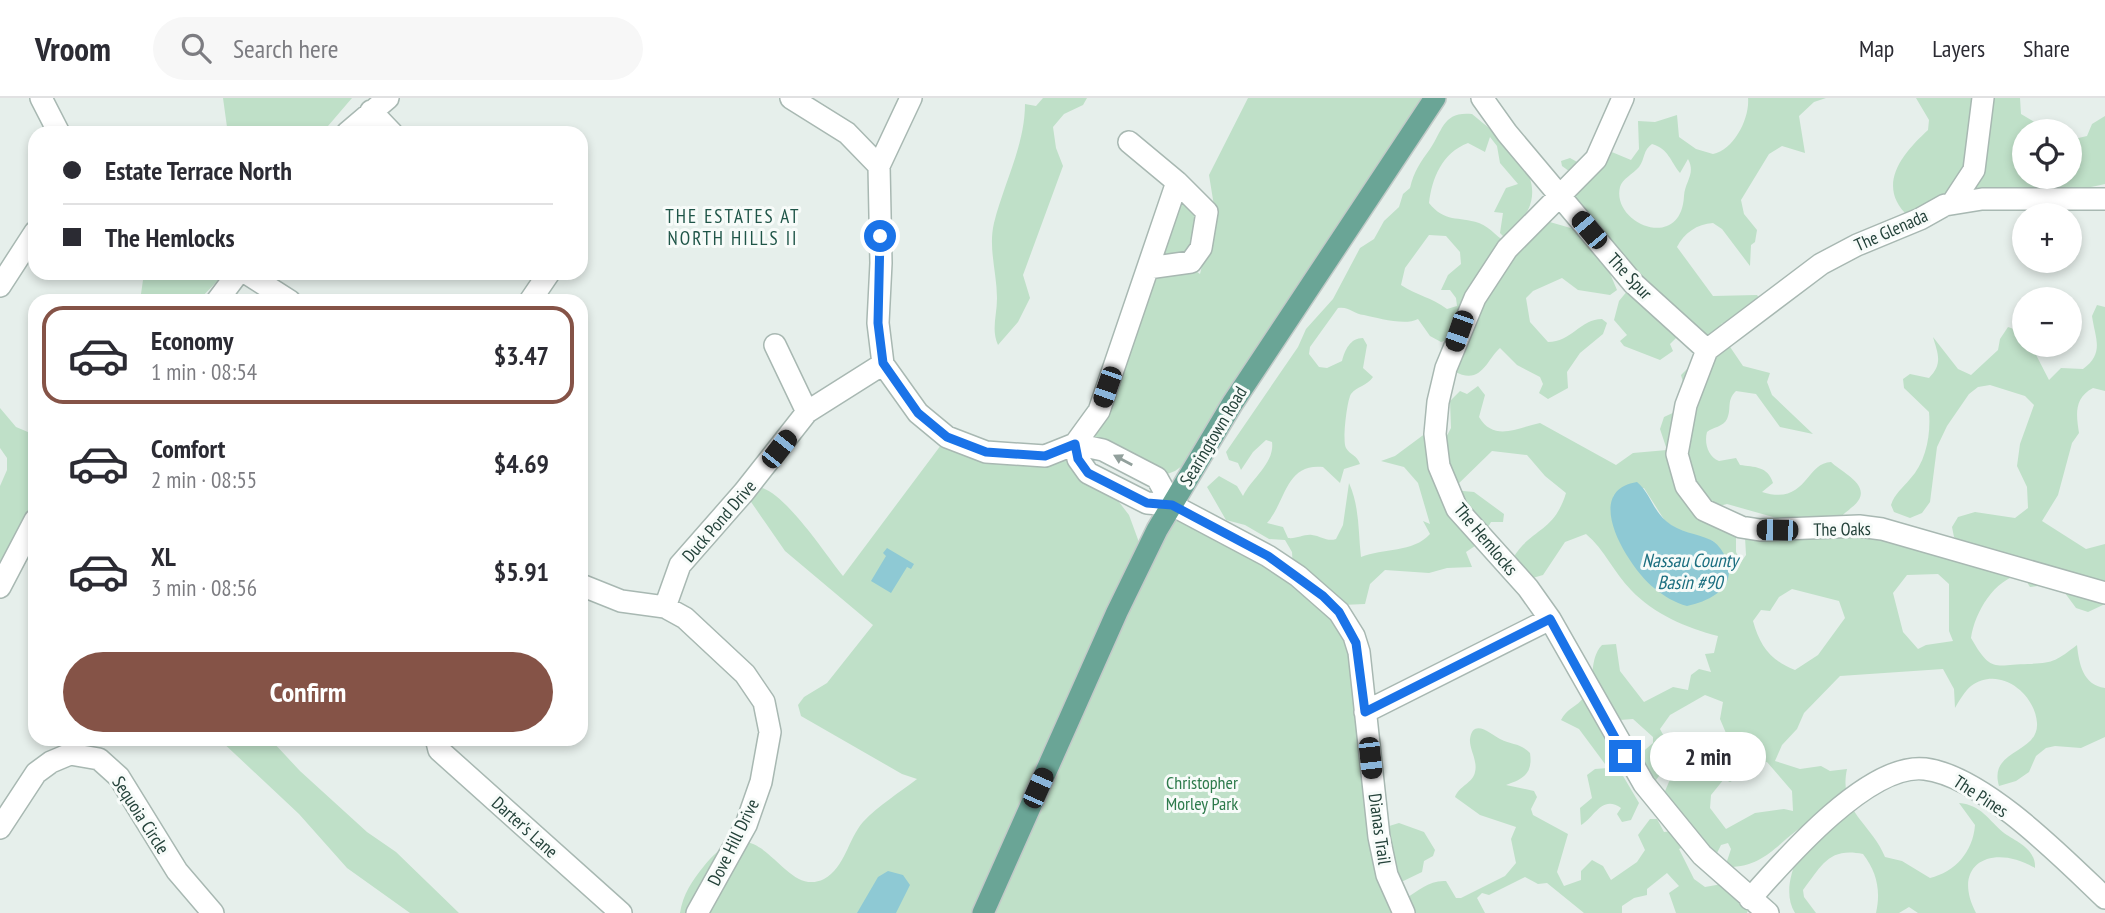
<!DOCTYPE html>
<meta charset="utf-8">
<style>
body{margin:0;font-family:"PT Sans Narrow",sans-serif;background:#f7f7f7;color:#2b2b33;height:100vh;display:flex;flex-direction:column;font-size:26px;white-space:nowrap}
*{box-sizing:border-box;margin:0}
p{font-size:23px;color:#7c7c81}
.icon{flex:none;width:38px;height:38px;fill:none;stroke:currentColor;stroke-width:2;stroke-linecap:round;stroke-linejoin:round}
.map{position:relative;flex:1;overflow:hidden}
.side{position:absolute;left:28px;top:196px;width:560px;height:452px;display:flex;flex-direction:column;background:#fff;border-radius:21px;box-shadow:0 4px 10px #0003}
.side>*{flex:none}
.hud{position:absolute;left:28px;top:28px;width:560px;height:154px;border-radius:21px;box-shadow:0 4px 10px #0003;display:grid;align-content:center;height:154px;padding:0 35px;background:#fff}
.tools{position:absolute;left:2012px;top:21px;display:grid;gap:14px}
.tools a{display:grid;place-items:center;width:70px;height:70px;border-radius:50%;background:#fff;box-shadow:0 4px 10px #0003;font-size:35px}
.end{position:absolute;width:32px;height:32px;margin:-16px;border:9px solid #1a73e8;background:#fff;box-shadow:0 0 0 4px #fff}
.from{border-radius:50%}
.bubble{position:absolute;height:49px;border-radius:24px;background:#fff;box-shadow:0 4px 10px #0003;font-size:23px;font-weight:800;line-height:49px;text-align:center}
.car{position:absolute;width:21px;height:42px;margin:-21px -10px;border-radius:9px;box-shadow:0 0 5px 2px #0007;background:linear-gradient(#222 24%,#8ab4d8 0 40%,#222 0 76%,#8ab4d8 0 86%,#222 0)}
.hud b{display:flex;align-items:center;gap:24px;height:66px;font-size:26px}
.hud b+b{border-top:2px solid #e1e1e2}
.hud i{width:18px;height:18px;background:#2b2b33}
ul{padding:12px 0 0;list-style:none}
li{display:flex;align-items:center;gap:21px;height:98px;margin:0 14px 10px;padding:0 21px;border:4px solid transparent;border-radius:21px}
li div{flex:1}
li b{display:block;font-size:26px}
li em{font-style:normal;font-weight:800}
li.on{border-color:#855347}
li>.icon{width:63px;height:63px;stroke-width:1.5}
.button{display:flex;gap:14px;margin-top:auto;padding:14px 35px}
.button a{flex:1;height:80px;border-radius:42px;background:#855347;color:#fff;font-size:28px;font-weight:800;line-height:80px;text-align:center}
header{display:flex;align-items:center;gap:42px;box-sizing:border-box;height:98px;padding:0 35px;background:#fff;border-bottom:2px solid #e1e1e2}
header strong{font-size:33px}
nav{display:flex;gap:38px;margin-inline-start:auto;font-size:24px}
.search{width:490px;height:63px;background:#f7f7f7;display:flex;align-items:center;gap:18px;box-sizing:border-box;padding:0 24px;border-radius:38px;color:#7c7c81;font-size:26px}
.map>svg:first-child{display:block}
.green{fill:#bfe0c8;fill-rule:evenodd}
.water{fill:#8ec9d4}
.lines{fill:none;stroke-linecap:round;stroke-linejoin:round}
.minor-casing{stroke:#a8b8b2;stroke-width:24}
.major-casing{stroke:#c2cac8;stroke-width:24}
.minor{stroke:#fff;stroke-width:21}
.major{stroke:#6aa596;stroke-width:21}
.oneway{fill:#92a09c}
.route{stroke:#1a73e8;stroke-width:9}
.labels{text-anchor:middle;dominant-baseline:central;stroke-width:6;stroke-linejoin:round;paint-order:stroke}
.street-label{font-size:18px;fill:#24423a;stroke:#f7fbf9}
.park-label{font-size:18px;fill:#2d7a4b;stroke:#f7fbf9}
.neighbourhood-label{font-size:19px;letter-spacing:2px;fill:#1f5548;stroke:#f7fbf9}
.water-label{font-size:19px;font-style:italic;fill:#1c6f80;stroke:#f7fbf9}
</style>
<header>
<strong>Vroom</strong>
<div class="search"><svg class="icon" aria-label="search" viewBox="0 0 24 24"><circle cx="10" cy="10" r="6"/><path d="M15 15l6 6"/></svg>Search here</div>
<nav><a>Map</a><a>Layers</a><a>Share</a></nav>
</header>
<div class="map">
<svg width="2105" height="815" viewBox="0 0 2105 815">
<rect width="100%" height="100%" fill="#e6efeb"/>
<path class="green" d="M223 0H352L322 35H222L227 29Z
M1043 0H1087L1083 7 1064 16 1053 29 1056 50 1063 68 1023 177 1030 200 1018 224 998 247C991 231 997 218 997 200 997 175 988 150 994 125 1004 85 1025 47 1025 6L1036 8Z
M1248 0H1435L1193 360 1175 373 1157 380 1075 347 1129 417 1140 447 1172 407 1293 471 1292 454 1285 442 1269 441 1245 427 1226 422 1207 389 1219 378 1237 388 1243 398C1251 381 1275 365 1272 344L1266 342 1253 354 1241 372 1238 365 1229 362 1226 354 1298 249 1306 231 1333 201 1360 150 1374 141 1384 123 1399 109 1403 96 1410 90C1414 73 1420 65 1430 51 1443 32 1443 13 1472 16 1497 37 1547 72 1528 112 1523 121 1512 127 1507 137L1543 122 1574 131 1569 116 1573 76 1562 68 1561 63 1570 60 1597 75V68L1607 52 1631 62 1639 51 1638 23 1655 24 1677 17 1679 39 1696 51 1713 56C1734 52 1750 20 1748 0H1826L1814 4 1799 18 1805 55 1782 48 1769 56 1741 102 1744 116 1757 132 1755 144 1751 147 1750 168 1722 131 1713 125C1697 126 1684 135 1677 149L1713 198 1757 197 1760 201 1738 219 1721 226 1724 240 1743 268 1770 275 1767 284 1772 297 1813 336 1780 329 1756 296 1736 293C1726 303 1732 310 1727 321 1723 329 1713 329 1707 334 1704 345 1708 359 1719 363L1736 360 1740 367C1754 369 1768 368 1773 385L1762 394C1807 408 1805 365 1831 364 1841 374 1870 386 1858 403 1854 409 1846 413 1841 419L1969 449 1954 439 1952 429 1958 419 1975 414 2015 420 2028 410 2027 389 2017 368 2020 346 2034 307 2025 298 1990 287 1978 289 1969 296 1947 328 1937 349 1930 404 1922 415 1910 420 1894 414 1891 407C1895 395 1902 391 1910 381 1926 364 1931 337 1929 314L1904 290 1903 281 1910 276 1929 280C1943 266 1938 256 1933 239L1958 271 1971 277 1998 252 2000 241 2008 229 2025 235V247H2031L2049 282 2061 270 2083 271C2105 255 2095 240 2092 218L2097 207 2105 209V293L2093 290C2074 300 2076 316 2079 335L2072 345 2058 397 2042 423 2086 451 2105 446V506L2088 514 2076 510 2062 491 2045 487 2030 489 2022 476C1994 481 1975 514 1971 540 1991 575 1994 567 2028 566 2054 565 2056 563 2077 547 2079 566 2083 587 2105 590V639L2081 650 2055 648 2046 650 2036 658 2029 674 2016 683 1999 688C1988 651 2039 656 2037 625 2035 595 1999 567 1971 588 1965 593 1959 603 1955 610L1954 591 1943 571 1840 578 1804 615 1797 631 1782 647 1775 663 1800 671 1821 668 1830 673 1847 671C1838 713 1871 725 1885 759L1902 763 1930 780C1955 774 1973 754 1975 727L1959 705C1982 707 1988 722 2004 735 2017 744 2036 751 2035 770 1993 745 1950 765 1976 815H1918L1909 809 1899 815H1876C1881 793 1877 774 1863 756 1829 749 1822 767 1803 792L1804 799 1816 815H1795C1778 787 1803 749 1815 722 1782 735 1770 771 1725 769L1731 751 1728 745 1721 747 1716 757 1683 749 1679 751 1694 781 1705 789 1722 786 1750 806 1747 815H1676L1669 795 1679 788 1667 775 1647 791V797L1634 800 1622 808V815H1584L1547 785 1538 786 1525 779 1489 797 1482 795 1477 800 1485 815H680C683 796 692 783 704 768 761 698 780 803 824 781 845 770 848 741 863 724 878 708 900 694 917 681L902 676 801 618 798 607 804 599 827 585 873 527 785 453 749 401 759 389C786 395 825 456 843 478L947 339 986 354 1075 346 1153 180 1193 171 1200 176 1215 114 1209 77ZM1490 39 1497 48 1500 65 1518 86 1506 90 1494 114 1503 115 1500 135 1511 146C1498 142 1491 129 1479 125 1458 118 1445 125 1429 105 1432 80 1442 55 1468 45L1485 54ZM1652 46C1669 51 1670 63 1680 75L1688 61C1696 76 1685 83 1684 98 1681 155 1611 125 1620 89 1622 81 1633 76 1639 69 1645 61 1643 52 1652 46ZM1429 137 1446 138 1460 154 1461 166 1448 177 1441 192H1450L1456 200 1457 208 1447 211C1431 199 1418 198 1401 187L1405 170ZM1606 166 1628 192 1619 203 1614 222 1627 237 1620 243 1624 248 1660 262 1673 253 1670 246 1676 240 1683 241 1708 263 1688 270 1681 277 1685 291 1674 309 1677 313 1664 319 1660 331 1667 352 1633 355 1616 367 1540 325C1517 330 1494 344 1479 319L1485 297 1478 288 1467 296 1460 293 1450 303 1451 330 1442 347 1426 335 1395 358 1381 363 1404 369 1418 385 1430 426 1423 423 1430 436C1413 455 1383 450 1361 459 1358 434 1360 410 1349 385L1343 427 1336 441C1327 444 1321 438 1312 437 1304 436 1297 441 1288 440L1283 429 1267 425C1286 404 1285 365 1323 369L1340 385 1344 371 1360 366C1357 357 1350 357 1346 350 1342 344 1347 302 1351 296 1357 288 1367 288 1373 279L1363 270 1367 247 1363 240C1350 240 1345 252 1342 263L1327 270 1319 269 1309 256 1310 249 1338 210C1349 208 1353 216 1364 217 1378 220 1405 228 1418 221L1430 238 1441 244 1450 241 1454 273C1481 289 1487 261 1500 250L1517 267 1540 279 1543 286 1539 295 1548 301 1568 290 1567 274 1580 255 1603 236 1607 225 1602 221C1581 221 1571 244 1548 244L1530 224 1526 200 1533 193 1562 180 1578 192 1610 197 1617 192ZM1492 353 1527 357 1545 378 1566 395C1554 435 1531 430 1513 460L1529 481 1543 477 1565 444 1586 436C1605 452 1614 475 1631 492 1654 516 1686 530 1718 538L1714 555 1705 556 1711 574 1699 571 1691 577 1688 592 1673 589 1644 604 1620 573 1616 546 1602 547C1588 562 1597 582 1584 599 1577 609 1567 610 1561 622L1579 631 1608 670 1595 671 1587 677 1592 700 1580 710 1581 727C1594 720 1602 696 1621 710L1617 716 1622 724 1631 722 1639 705 1616 666 1620 622 1633 621 1653 639V645L1639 657 1653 686 1662 674 1671 679 1663 698 1673 733 1664 734 1657 721H1650L1638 737 1645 752 1637 764 1611 782 1603 768 1592 762 1581 773V782L1564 788 1557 774 1568 736 1533 717 1531 711 1537 699 1534 693 1506 687C1524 681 1533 675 1530 655 1520 645 1512 647 1500 641 1492 637 1473 619 1470 641 1469 651 1478 663 1475 674 1473 685 1459 688 1455 699L1480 717 1516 729 1511 741 1516 765 1505 778 1461 800H1456L1446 783C1429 782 1418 793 1405 801L1393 788 1422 774 1424 763 1433 758 1435 752 1424 734 1399 725 1386 729 1350 531 1342 507 1365 506 1370 486 1385 472 1429 475 1447 470 1472 469 1466 454 1478 446 1491 424H1503L1504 416 1474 394 1452 392ZM1644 390 1665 423 1678 432 1713 443 1730 469 1613 398ZM1727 406 1780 421 1745 439 1746 457 1741 464 1736 454V437L1715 409ZM1938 476 1949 486V533L1953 543 1926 547 1918 551 1903 534 1893 495 1907 477ZM1792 491 1839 503 1845 520 1818 557 1795 572C1770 562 1760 548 1753 523L1761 512 1770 513 1779 499ZM1705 597 1723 604 1720 621 1734 654 1723 676 1705 673 1698 676 1675 670V659L1660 631 1670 617ZM1767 664 1792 693 1793 713 1784 711 1755 715 1726 731 1710 710 1711 697 1724 681 1730 684C1743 678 1752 666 1767 664Z
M1916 0H2020L2021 16 2048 32 2025 33V79H2070V42L2087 38 2092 26 2105 18V86C2065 95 2027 101 1987 89L1992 95 1909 119C1875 88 1902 56 1928 32L1929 22Z
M1179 91 1199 109 1192 158 1152 166Z
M144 175H225L198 203H140Z
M0 310 16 329 35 337V413L0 472V388L7 372V360L0 350Z
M219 641H267L273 644 300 673 367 734 396 754 459 815H410L347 770 299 716Z"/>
<path class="water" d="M1637 384C1650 395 1653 412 1666 423 1680 435 1696 435 1711 442 1717 445 1722 452 1725 458 1739 488 1713 502 1687 508 1675 505 1664 498 1654 490 1629 470 1580 393 1637 384Z
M887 450 914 466 911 471 907 469 891 495 871 483 886 458 883 455Z
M888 773 903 777 910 787 896 815H857L878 779Z"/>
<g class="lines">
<defs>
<path id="minor" d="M41 0 59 35
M791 0 847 35 879 68 881 165 878 225 883 266 918 315 947 339 986 354 1045 358 1075 346 1099 313 1177 84 1129 44
M1482 0 1507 35 1633 185 1707 252
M1623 0 1596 61 1507 151 1475 200 1446 270 1438 304 1435 336 1439 368 1457 411 1528 490 1550 521 1644 686 1702 757 1768 815
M371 13 392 35
M347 35 388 0
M879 68 911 0
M2105 101H1982L1945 107 1920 121 1857 147 1821 166 1707 252 1686 307 1677 356 1686 388 1704 412 1741 429 1760 432 1859 428 1882 431 2105 495
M1953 104 1974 72 1983 0
M1148 170 1191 164 1201 150 1207 114 1177 84
M246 175 290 203
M0 188 35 134
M217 203 238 175
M530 203 549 175
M775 247 807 314
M1172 407 1157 380 1103 352 1075 346 1078 361 1088 375 1147 405 1172 407 1268 458 1298 478 1339 514 1354 538 1359 554 1379 739 1387 777 1404 815
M581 487 621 503 665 509 685 520 745 576 764 604 770 634 761 684 746 727 697 815
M0 489 35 422
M665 509 680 467 744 394 807 314 883 266
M1365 614 1550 521
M436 640 439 652 621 815
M0 730 36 675 51 664 70 656 99 661 119 679 177 773 213 815
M1750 801C1785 761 1869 664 1925 671 1983 678 2063 760 2105 800"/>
<path id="major" d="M983 815 1117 514 1157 432 1232 306 1435 0"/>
</defs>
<use href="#minor" class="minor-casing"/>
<use href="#major" class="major-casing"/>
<use href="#minor" class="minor"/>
<use href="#major" class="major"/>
</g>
<defs><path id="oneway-solid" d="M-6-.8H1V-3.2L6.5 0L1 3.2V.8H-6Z" transform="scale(1.75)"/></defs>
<use class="oneway" href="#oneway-solid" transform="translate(1123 362) rotate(-152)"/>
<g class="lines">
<path class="route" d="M880 138 878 225 883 265 918 315 947 339 986 354 1045 358 1075 346 1078 361 1088 375 1147 405 1172 407 1268 458 1323 498 1339 514 1356 545 1365 614 1550 521 1625 658"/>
</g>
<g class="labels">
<g class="street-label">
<text transform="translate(1891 132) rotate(-24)">The Glenada</text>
<text transform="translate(1630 178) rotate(47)">The Spur</text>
<text transform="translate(1213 338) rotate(-59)">Searingtown Road</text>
<text transform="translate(719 423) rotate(-49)">Duck Pond Drive</text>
<text transform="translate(1842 431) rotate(-1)">The Oaks</text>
<text transform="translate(1486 441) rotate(50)">The Hemlocks</text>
<text transform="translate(1981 698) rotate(33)">The Pines</text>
<text transform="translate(141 717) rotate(57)">Sequoia Circle</text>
<text transform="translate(525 729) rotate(42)">Darter's Lane</text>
<text transform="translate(1380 731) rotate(82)">Dianas Trail</text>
<text transform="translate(733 744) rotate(-64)">Dove Hill Drive</text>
</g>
<g class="park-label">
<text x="1202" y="684">Christopher<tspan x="1202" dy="21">Morley Park</tspan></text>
</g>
<g class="neighbourhood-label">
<text x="733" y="118">THE ESTATES AT<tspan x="733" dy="22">NORTH HILLS II</tspan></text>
</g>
<g class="water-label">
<text x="1690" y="462">Nassau County<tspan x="1690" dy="22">Basin #90</tspan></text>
</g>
</g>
</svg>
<div class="tools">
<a><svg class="icon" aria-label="locate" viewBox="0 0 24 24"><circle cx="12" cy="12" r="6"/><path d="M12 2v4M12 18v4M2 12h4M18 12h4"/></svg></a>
<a>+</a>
<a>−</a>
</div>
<i class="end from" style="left:880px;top:138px"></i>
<i class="end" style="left:1625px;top:658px"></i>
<div class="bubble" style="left:1650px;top:634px;width:116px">2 min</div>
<i class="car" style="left:1589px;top:132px;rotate:320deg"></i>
<i class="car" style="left:1459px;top:233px;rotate:199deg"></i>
<i class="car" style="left:1107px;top:289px;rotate:199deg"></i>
<i class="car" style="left:779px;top:351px;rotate:38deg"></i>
<i class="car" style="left:1777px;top:432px;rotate:271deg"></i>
<i class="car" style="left:1370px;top:660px;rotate:174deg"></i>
<i class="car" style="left:1038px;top:690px;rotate:24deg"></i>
<div class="hud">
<b><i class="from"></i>Estate Terrace North</b>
<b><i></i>The Hemlocks</b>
</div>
<section class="side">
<ul>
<li class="on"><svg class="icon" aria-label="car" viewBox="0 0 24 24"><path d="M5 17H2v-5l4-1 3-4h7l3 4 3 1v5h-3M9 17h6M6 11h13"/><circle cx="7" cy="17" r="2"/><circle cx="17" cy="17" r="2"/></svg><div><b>Economy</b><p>1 min · 08:54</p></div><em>$3.47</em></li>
<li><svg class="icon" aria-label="car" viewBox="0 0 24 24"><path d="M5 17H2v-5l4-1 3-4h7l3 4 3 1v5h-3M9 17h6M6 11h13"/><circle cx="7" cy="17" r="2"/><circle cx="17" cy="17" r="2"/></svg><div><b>Comfort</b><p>2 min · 08:55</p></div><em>$4.69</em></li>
<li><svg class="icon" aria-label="car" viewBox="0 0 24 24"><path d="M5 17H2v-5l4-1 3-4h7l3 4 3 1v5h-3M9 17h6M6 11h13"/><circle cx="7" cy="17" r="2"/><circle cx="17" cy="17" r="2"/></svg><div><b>XL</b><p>3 min · 08:56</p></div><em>$5.91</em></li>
</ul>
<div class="button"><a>Confirm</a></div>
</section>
</div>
